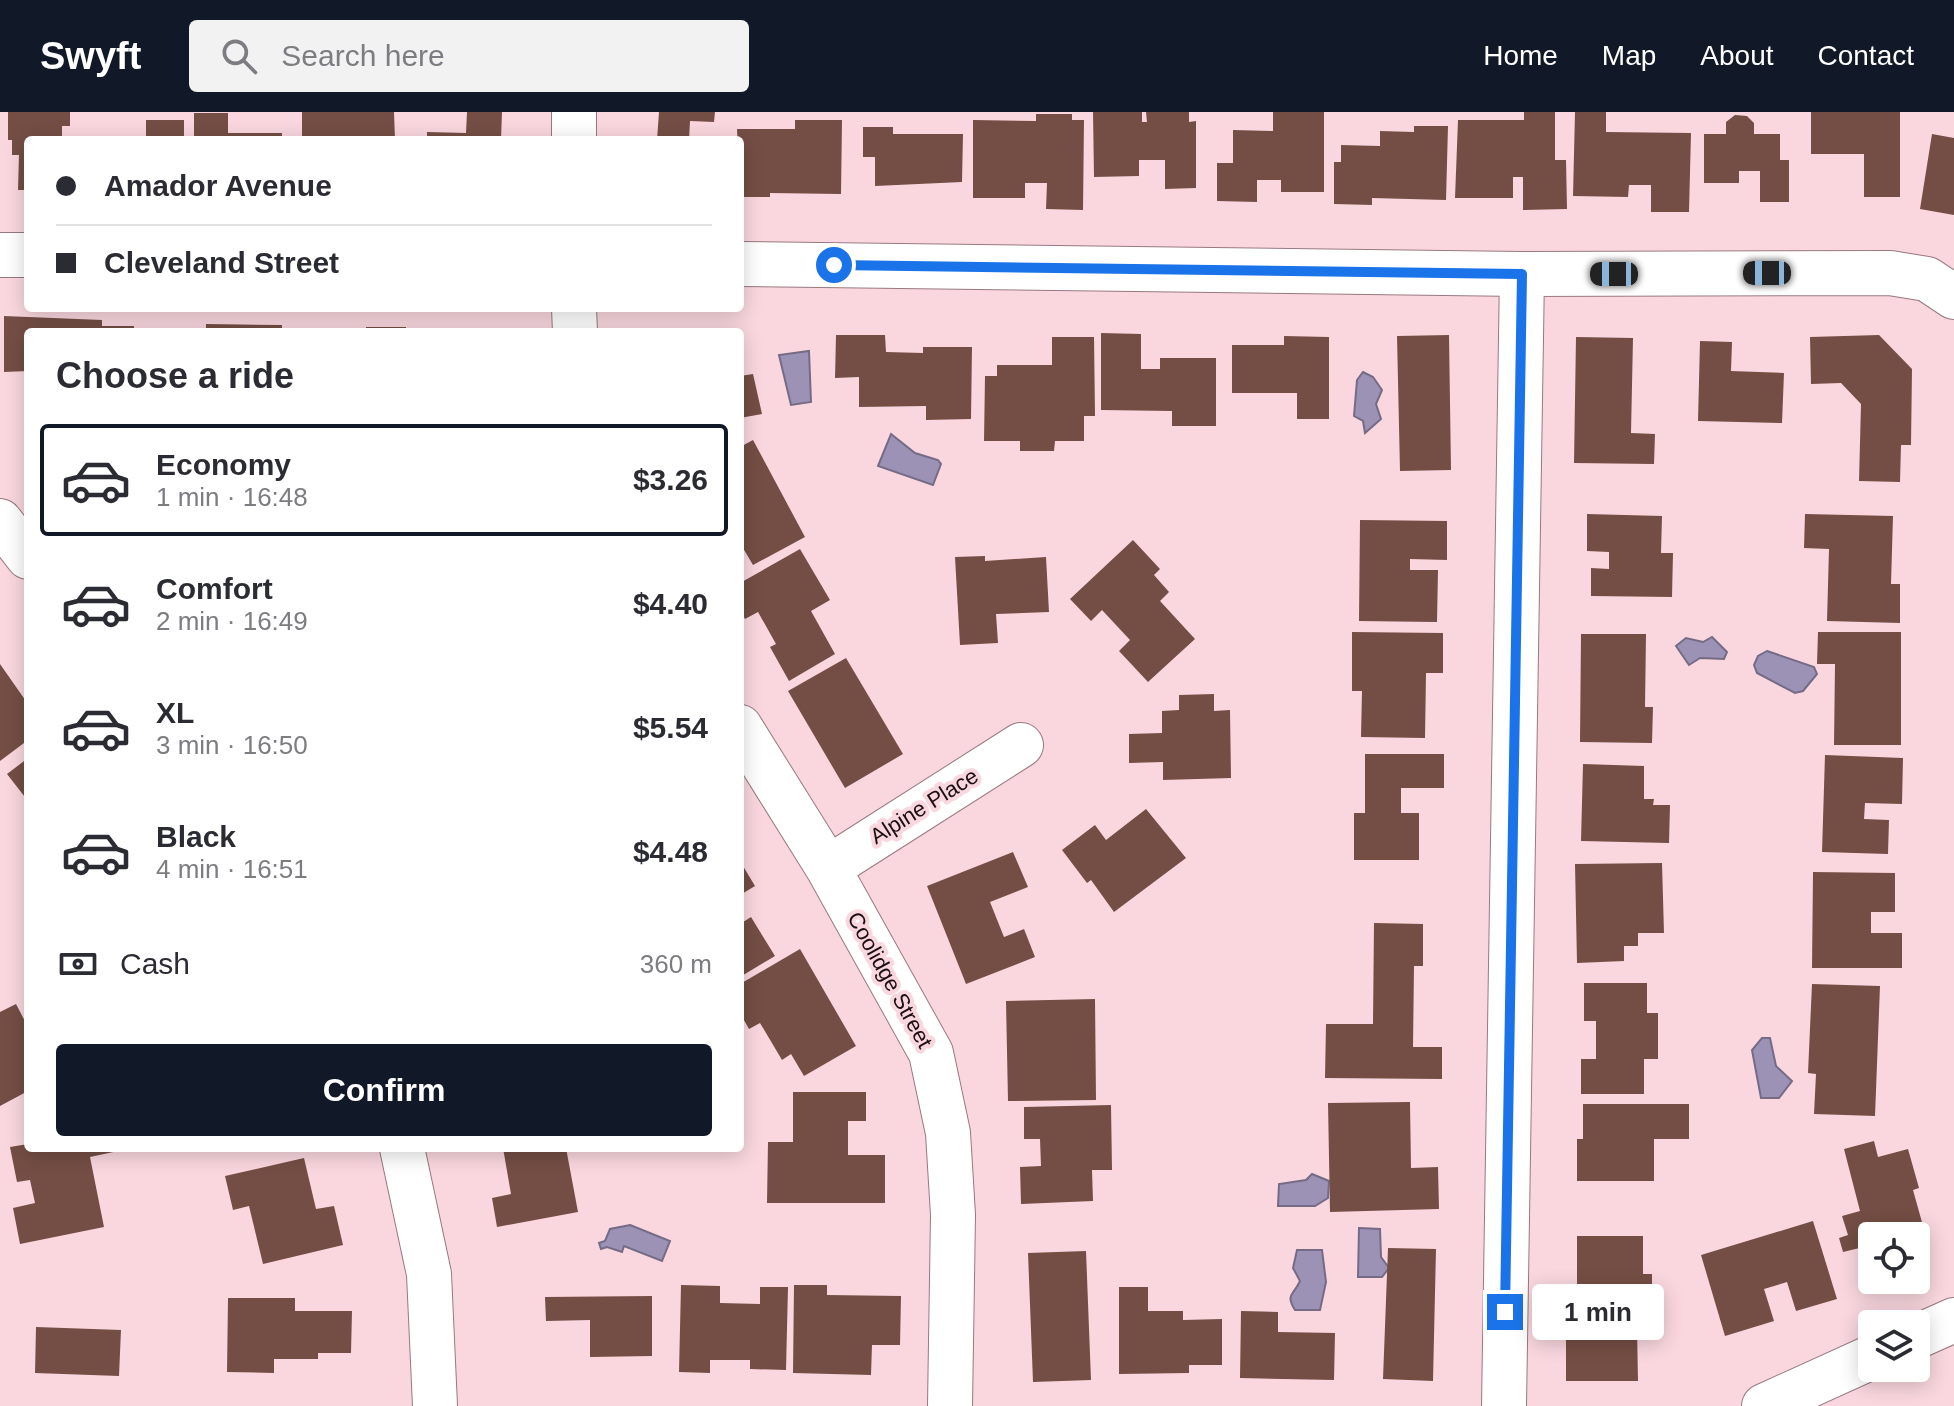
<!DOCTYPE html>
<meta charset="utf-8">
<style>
body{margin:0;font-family:Helvetica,sans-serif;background:#f2f2f3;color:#2b2b33;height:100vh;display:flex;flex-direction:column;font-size:30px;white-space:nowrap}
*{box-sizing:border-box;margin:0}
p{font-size:26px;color:#7c7c81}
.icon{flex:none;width:44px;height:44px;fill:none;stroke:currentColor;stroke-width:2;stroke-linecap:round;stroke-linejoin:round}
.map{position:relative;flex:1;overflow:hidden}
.details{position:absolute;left:24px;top:216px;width:720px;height:824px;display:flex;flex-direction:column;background:#fff;border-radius:8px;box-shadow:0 4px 20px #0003}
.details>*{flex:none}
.banner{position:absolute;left:24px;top:24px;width:720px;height:176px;border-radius:8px;box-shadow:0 4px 20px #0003;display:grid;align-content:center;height:176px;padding:0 32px;background:#fff}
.fabs{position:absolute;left:1858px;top:1110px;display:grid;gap:16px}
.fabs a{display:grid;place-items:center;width:72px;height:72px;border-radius:8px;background:#fff;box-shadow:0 4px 20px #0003;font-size:40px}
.end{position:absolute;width:36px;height:36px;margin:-18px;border:10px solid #1a73e8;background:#fff;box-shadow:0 0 0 4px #fff}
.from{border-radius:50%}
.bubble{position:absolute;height:56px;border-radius:8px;background:#fff;box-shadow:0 4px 20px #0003;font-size:26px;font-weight:600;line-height:56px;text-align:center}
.car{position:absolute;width:24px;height:48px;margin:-24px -12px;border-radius:10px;box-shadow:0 0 6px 2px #0007;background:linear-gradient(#222 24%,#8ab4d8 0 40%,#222 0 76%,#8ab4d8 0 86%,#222 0)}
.banner b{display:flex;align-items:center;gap:28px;height:76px;font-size:30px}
.banner b+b{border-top:2px solid #e1e1e2}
.banner i{width:20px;height:20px;background:#2b2b33}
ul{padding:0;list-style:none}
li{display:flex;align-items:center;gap:24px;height:112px;margin:0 16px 12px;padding:0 16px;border:4px solid transparent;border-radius:8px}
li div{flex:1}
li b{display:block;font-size:30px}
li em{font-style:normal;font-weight:600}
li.active{border-color:#111827}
li>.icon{width:72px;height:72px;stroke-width:1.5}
h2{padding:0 32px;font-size:36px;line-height:96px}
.pay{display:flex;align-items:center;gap:20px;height:88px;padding:0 32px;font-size:30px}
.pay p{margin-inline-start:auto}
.cta{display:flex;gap:16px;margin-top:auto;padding:16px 32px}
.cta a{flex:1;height:92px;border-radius:8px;background:#111827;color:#fff;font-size:32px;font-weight:600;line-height:92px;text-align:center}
header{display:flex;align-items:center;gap:48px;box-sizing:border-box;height:112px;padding:0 40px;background:#111827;color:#fff}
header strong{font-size:38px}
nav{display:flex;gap:44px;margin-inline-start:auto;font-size:28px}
.search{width:560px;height:72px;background:#f2f2f3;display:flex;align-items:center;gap:20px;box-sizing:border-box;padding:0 28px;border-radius:8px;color:#7c7c81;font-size:30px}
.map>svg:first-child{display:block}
.water{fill:#9c92b6;stroke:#756b85;stroke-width:2}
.building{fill:#744e44}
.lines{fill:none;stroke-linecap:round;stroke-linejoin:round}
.minor-casing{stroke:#987980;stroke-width:46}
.minor{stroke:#fff;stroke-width:44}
.route{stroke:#1a73e8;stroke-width:10}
.labels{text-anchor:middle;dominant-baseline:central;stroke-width:8;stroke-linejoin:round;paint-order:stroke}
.street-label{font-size:22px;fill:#1b0f12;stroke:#fad7df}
</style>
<header>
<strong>Swyft</strong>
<div class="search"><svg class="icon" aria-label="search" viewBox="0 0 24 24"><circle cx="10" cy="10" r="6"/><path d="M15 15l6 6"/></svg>Search here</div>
<nav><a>Home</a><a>Map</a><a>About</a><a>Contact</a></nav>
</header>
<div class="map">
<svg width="1954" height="1294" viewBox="0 0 1954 1294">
<rect width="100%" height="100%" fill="#fad7df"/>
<path class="water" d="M809 239 811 290 791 293 779 243Z
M1363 260 1373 265 1382 278 1376 292 1381 307 1365 321 1363 309 1354 304 1357 268Z
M891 322 915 341 938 348 941 352 933 373 878 354Z
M1712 525 1727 540 1724 547 1700 546 1689 553 1676 534 1686 526 1703 530Z
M1767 539 1814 555 1817 562 1803 579 1795 581 1757 561 1754 553 1758 544Z
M1762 926H1770L1776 954 1792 969 1779 986H1761L1752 938Z
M1312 1062 1329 1069 1328 1086 1315 1094H1278L1279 1072 1306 1068Z
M630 1113 670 1129 662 1149 624 1134 622 1140 607 1135 601 1137 599 1131 605 1129 610 1117Z
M1359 1116 1380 1117 1381 1145 1389 1156 1382 1165H1358Z
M1297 1138H1322L1326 1170 1320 1198H1295C1285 1182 1294 1183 1300 1169L1293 1156Z"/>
<path class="building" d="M8 0H70V14H62V28H28V78H18L19 43H12V28H8Z
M302 0H394L395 28H302Z
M467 0H502L501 28H427V20L466 21Z
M659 0H715L714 10 690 9 689 28H657Z
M1093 0H1142V10H1147L1146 0H1189V10L1196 9V76L1165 77V48H1139V64L1094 65Z
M1273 0H1324V80H1281V68H1257V90L1217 89V51H1233V18L1273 19Z
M1524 0H1555V48H1566L1567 97 1523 98V65H1513V86H1455L1458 8H1524Z
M1575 0H1606V20L1691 21 1689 100H1651V73H1629L1628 85 1573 84Z
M1811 0H1900V85H1864V42H1811Z
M194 1H228V21H282V28H194Z
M1036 2H1072V8H1084L1083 98 1046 97 1047 71H1025V86H973V8L1036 9Z
M1735 3 1747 4 1754 11V22H1780V48H1789V90H1760V59H1739V71H1704V22H1726V10Z
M146 8H184V28H102V24H146Z
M795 8H842L841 82 770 81V85H740L737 17H795Z
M1414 14H1448L1446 88 1372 86V93L1334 92V50H1341V33L1380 34V19L1414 20Z
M863 15H893V22H963L962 70 875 74V45H863Z
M1932 22 1954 26V103L1920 97Z
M4 204 102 208V214H134V220H28V259L4 260Z
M206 212 282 213V220H206Z
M366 215H406V220H366Z
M1101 221 1141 222V257H1160V246H1216V314H1172V299L1101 298Z
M836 223H885L886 240 923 241V235H972L971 307 926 308V294L859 295V265L835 266Z
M1449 223 1451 358 1400 359 1397 224Z
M1879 223 1912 257 1911 333H1901L1900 370 1859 369 1861 292 1841 271 1811 272 1810 225Z
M1284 224 1329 225V307H1297V281H1232V233H1284Z
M1052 225H1094L1095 304H1084V329H1055L1054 339H1020V329H984L985 264H997V253H1052Z
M1576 225 1633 226 1631 321 1655 322 1654 352 1574 351Z
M1700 229 1732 230 1731 259 1784 261 1782 311 1698 309Z
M753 262 762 302 740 306V264Z
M753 328 805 425 753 453 740 431V335Z
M1587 402 1662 404 1661 441H1673L1672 485 1591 484V456L1609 457V440L1587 439Z
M1805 402 1893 404 1891 472H1900V511L1827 509 1829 437 1804 436Z
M1360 408 1447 409V448L1410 447V458H1438L1437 510 1359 509Z
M1133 428 1160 457 1154 463 1169 480 1160 489 1195 527 1148 570 1119 539 1130 528 1102 498 1091 509 1070 487Z
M800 437 830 488 811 499 835 542 789 569 770 535 776 532 758 500 745 507 740 498V471Z
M985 444V449L1046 445 1049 500 996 502 998 531 960 533 955 445Z
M1352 520 1443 521V561H1426L1425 626 1361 625 1362 579H1352Z
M1818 520H1901V633H1834L1835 552H1817Z
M1581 522H1646L1645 595H1653L1652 631 1580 630Z
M846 546 903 642 845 676 788 579Z
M0 552 28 592V628L0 649Z
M1214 582V599L1230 598 1231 666 1163 668V650L1129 651V622L1162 621V599L1179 598V583Z
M1365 642H1444V676H1401V701H1419V748H1354V701H1365Z
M1825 643 1903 646 1902 692 1865 691 1864 707 1889 708 1888 742 1822 740Z
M28 646V689L7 662Z
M1583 652 1644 654V687H1654L1653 693H1670L1669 731 1581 729Z
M1146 697 1186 746 1114 800 1091 768 1087 771 1062 738 1095 713 1106 728Z
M1013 740 1028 775 990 790 1004 825 1024 817 1035 845 966 872 927 774Z
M740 749 755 774 740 783Z
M1662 751 1664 821H1638V834H1624V849L1577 851 1575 752Z
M1813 760 1895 761V800H1871V821H1902V856H1812Z
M751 805 775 844 740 865V812Z
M1374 811 1423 812V854H1414L1413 935H1442V967L1325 966 1326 912H1373Z
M800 837 856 934 804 964 791 942 782 948 760 911 749 917 740 901V872Z
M1584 871H1647V901H1658V947H1644V982H1581V947H1596V909H1584Z
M1812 872 1880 874 1875 1004 1814 1002 1816 962 1808 961Z
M1095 887 1096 988 1008 989 1006 889Z
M16 892 28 915V979L0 994V900Z
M793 980H866V1009H848V1043H885V1091H767L768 1030H793Z
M1410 990 1411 1056 1438 1055 1439 1097 1330 1100 1328 991Z
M1583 992H1689V1027H1654V1069H1577V1027H1583Z
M1111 993 1112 1058H1092L1093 1089 1021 1092 1020 1055 1041 1054 1040 1027H1024V995Z
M1874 1029 1878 1045 1908 1037 1919 1076 1913 1078 1930 1139 1916 1143V1124H1872V1133L1843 1140 1839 1126 1848 1123 1842 1104 1860 1099 1844 1037Z
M28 1032V1036H117L118 1039 90 1045 104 1115 20 1132 13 1096 35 1091 30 1068 17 1070 10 1035Z
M503 1036H566L578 1100 497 1115 492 1086 511 1082Z
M304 1046 316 1097 334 1094 343 1133 263 1152 249 1094 233 1098 225 1064Z
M1813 1109 1837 1187 1796 1199 1787 1170 1764 1177 1774 1209 1725 1224 1701 1143Z
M1577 1124H1643V1162H1652V1197H1632V1215L1637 1216 1638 1269H1566V1213H1577Z
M1388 1136 1436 1137 1433 1269 1383 1267Z
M1086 1139 1091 1268 1033 1270 1028 1141Z
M681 1173 720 1174V1191L760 1192V1175H788L786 1258 750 1257V1248H710V1261L679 1260Z
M794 1173H827V1183L901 1184 900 1233H872L871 1263 793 1261Z
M1119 1175H1148V1199H1183V1208L1222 1207V1253H1189V1261L1119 1262Z
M652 1184V1244L590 1245V1208L546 1209 545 1185Z
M228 1186H295V1199H352L351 1241H318V1247H274V1261L227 1260Z
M1241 1199 1278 1200V1220L1335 1221 1334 1268 1240 1266Z
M36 1215 121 1218 119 1264 35 1261Z"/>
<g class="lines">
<defs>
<path id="minor" d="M574 28V0
M0 143H28
M740 152 1522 162 1890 161 1927 167 1954 185
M574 196 575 220
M0 409 28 445
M740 615 828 756 931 941 948 1021 953 1103 950 1294
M828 756 1021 633
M402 1036 429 1162 435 1294
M1916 1225 1954 1208
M1504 1294 1522 162
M1764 1294 1872 1245"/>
</defs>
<use href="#minor" class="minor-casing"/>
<use href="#minor" class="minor"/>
</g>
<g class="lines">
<path class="route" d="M834 153 1522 162 1505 1200"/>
</g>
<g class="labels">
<g class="street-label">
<text transform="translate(924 694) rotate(-32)">Alpine Place</text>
<text transform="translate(890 868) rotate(61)">Coolidge Street</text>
</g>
</g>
</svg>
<div class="fabs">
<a><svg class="icon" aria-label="locate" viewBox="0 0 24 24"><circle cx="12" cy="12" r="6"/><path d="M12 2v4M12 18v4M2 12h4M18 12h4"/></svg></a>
<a><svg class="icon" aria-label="layers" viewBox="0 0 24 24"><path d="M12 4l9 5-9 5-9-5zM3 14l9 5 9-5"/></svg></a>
</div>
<i class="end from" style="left:834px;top:153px"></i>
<i class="end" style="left:1505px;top:1200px"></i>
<div class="bubble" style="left:1532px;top:1172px;width:132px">1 min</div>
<i class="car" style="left:1767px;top:161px;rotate:270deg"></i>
<i class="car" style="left:1614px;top:162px;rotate:270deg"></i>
<div class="banner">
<b><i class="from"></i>Amador Avenue</b>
<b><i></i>Cleveland Street</b>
</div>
<section class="details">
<h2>Choose a ride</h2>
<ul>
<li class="active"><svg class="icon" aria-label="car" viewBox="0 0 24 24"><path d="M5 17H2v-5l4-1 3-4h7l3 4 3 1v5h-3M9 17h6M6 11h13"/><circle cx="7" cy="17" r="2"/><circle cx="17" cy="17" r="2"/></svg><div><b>Economy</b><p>1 min · 16:48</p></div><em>$3.26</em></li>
<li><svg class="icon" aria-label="car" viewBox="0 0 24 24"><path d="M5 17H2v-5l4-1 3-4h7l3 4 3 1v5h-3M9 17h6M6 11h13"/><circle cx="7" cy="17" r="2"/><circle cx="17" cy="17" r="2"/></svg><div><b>Comfort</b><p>2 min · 16:49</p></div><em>$4.40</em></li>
<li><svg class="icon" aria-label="car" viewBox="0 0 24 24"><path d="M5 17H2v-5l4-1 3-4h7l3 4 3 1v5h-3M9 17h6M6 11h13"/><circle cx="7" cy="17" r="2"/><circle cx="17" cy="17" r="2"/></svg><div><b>XL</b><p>3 min · 16:50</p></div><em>$5.54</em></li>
<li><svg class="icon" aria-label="car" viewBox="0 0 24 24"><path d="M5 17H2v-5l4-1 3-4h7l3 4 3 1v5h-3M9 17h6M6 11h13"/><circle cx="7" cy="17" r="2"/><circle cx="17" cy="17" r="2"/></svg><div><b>Black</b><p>4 min · 16:51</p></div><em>$4.48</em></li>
</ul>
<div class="pay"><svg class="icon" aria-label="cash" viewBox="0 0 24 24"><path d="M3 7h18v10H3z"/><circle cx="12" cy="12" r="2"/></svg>Cash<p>360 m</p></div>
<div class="cta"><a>Confirm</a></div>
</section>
</div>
